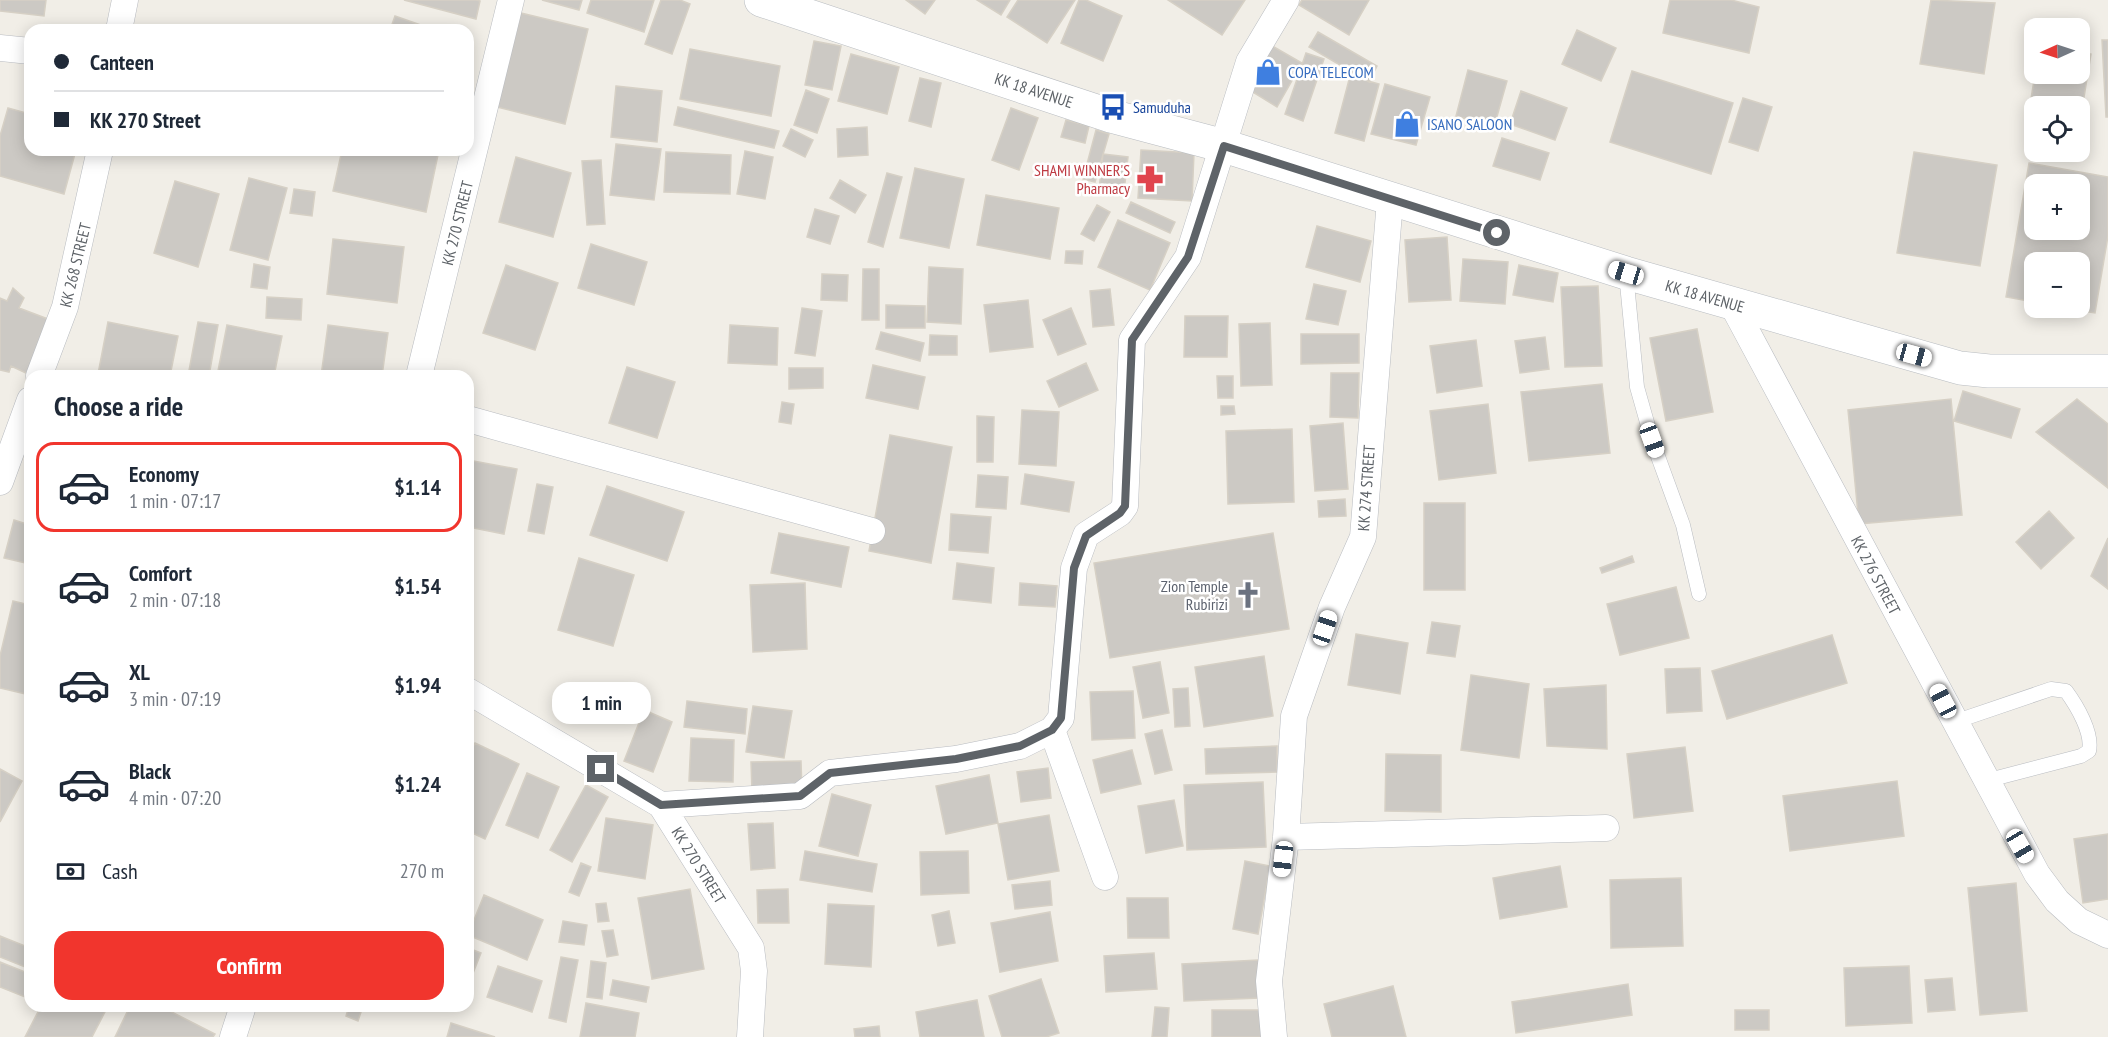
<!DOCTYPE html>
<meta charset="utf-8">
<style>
body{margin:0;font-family:"PT Sans Narrow",sans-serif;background:#f6f6f7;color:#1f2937;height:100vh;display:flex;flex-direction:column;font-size:22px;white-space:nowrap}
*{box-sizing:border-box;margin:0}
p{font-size:20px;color:#747a83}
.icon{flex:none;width:33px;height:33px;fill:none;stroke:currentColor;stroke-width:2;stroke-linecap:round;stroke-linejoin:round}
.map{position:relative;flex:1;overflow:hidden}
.side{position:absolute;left:24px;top:370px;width:450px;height:642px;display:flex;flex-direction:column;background:#fff;border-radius:18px;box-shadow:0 3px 15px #0003}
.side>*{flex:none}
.guide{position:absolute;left:24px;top:24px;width:450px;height:132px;border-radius:18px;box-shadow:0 3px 15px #0003;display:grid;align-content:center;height:132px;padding:0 30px;background:#fff}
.needle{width:39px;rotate:267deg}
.tools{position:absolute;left:2024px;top:18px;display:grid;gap:12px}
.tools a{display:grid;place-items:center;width:66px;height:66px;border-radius:12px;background:#fff;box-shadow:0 3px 15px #0003;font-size:30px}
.end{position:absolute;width:27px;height:27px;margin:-14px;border:8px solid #5e6368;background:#fff;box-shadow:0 0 0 3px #fff}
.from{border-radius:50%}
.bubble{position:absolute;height:42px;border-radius:18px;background:#fff;box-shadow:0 3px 15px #0003;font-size:20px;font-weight:700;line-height:42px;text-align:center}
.car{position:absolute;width:18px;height:36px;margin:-18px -9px;border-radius:8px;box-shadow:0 0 4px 2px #0007;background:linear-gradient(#fff 24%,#345 0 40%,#fff 0 76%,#345 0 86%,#fff 0)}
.guide b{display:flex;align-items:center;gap:21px;height:57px;font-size:22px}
.guide b+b{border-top:2px solid #e0e1e3}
.guide i{width:15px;height:15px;background:#1f2937}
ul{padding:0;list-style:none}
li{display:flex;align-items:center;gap:18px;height:90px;margin:0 12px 9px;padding:0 18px;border:3px solid transparent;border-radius:18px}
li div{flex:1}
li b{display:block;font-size:22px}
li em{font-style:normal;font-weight:700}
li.current{border-color:#f1352d}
li>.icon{width:54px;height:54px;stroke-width:1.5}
h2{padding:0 30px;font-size:27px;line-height:72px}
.pay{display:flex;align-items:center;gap:15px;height:66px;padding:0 30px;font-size:22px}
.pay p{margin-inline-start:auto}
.action{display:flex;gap:12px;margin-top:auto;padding:12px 30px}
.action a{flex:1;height:69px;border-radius:18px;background:#f1352d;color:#fff;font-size:24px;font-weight:700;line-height:69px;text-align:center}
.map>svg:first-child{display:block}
.building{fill:#ccc9c4;stroke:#d6d0c5;stroke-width:1.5;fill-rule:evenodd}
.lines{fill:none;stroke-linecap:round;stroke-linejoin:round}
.service-casing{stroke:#b9bcc1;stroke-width:15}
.minor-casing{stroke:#b9bcc1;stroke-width:27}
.secondary-casing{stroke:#b8bcc1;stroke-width:34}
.service{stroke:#fff;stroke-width:14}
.minor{stroke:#fff;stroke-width:26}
.secondary{stroke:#fff;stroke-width:33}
.route{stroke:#5e6368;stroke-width:8}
.labels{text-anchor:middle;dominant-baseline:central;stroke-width:5;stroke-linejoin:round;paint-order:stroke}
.shop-label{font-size:16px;fill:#366cbe;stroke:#fff;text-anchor:start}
.street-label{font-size:16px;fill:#5e6368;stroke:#fff}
.transit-label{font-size:16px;fill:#164399;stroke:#fff;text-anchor:start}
.health-label{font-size:16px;fill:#be3a42;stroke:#fff;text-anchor:end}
.worship-label{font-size:16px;fill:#5b616d;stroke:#fff;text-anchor:end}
</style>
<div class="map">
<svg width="2108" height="1037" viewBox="0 0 2108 1037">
<rect width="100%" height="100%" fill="#f1eee7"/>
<path class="building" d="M0 0H46L44 16 0 11Z
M404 0H476L480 1 476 19Z
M542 0H582L579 10Z
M591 0H654L644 32 587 13Z
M661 0H680L690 4 672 54 645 44Z
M906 0H935L925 14Z
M977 0H1010L1001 15Z
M1018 0H1075L1047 43 1007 17Z
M1079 0H1086L1122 16 1103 61 1061 43Z
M1168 0H1245L1222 35Z
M1302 0H1369L1349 35 1299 5Z
M1670 0H1731L1759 7 1749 53 1663 33Z
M1931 0 1995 3 1984 74 1920 64Z
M521 13 588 29 565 124 497 107Z
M395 16 435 30H390Z
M1577 30 1616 48 1601 81 1562 64Z
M1318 32 1377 66 1369 82 1309 47Z
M2102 40H2108V117H2106Z
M814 41 841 46 832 90 805 85Z
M1267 43 1302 63 1277 107 1243 86Z
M690 49 780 66 771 116 680 99Z
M2079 52 2091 54 2079 128V106H2034V124L2027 123 2035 74H2079Z
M1306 53 1324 59 1303 121 1285 114Z
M851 54 899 67 887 114 838 101Z
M1468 70 1507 81 1494 127 1456 116Z
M1632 71 1733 103 1711 174 1610 142Z
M1350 76 1379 84 1364 141 1335 133Z
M920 78 941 83 931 127 909 121Z
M1385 84 1430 97 1416 145 1371 134Z
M616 86 662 91 657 142 611 137Z
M806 90 829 99 817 133 794 125Z
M1521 91 1567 108 1555 140 1510 124Z
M1743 98 1772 107 1758 151 1729 142Z
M678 107 779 131 774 148 674 125Z
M8 108 30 114V150H76L64 194 0 176V136Z
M1011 108 1038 118 1019 170 992 160Z
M1066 120 1089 126 1085 143 1061 137Z
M867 127 868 155 838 157 837 129Z
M791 129 813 140 805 157 783 146Z
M1096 130 1109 134 1095 182 1083 179Z
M1502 138 1549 153 1540 180 1493 166Z
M616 144 661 149 654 200 610 195Z
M342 150H439L426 212 333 191Z
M1141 150 1194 153 1192 201 1138 198Z
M745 151 773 157 765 199 737 194Z
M666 152 731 155 730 194 664 192Z
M1914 152 1997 165 1980 266 1897 253Z
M1103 154 1128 157 1124 192 1099 189Z
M516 157 571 173 553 237 499 222Z
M601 160 605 224 587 225 582 161Z
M2029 163 2108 177V236L2095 313 2063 308H2079V262H2034V302L2006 297ZM2034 184H2079V230H2034Z
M915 168 964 179 949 248 900 238Z
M887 173 902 177 883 247 868 242Z
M249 178 287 188 268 260 230 250Z
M840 180 866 195 855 213 830 198Z
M175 181 219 194 198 267 154 253Z
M294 189 315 192 312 216 290 213Z
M986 195 1059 208 1050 259 977 245Z
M1131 202 1175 222 1170 233 1126 213Z
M1097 205 1110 212 1094 241 1081 234Z
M815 209 839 216 830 244 807 237Z
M1118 220 1170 243 1150 290 1098 267Z
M1317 226 1371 241 1360 282 1306 267Z
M1447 237 1451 300 1409 302 1405 240Z
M333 239 404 247 397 303 327 294Z
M591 244 647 262 634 305 578 288Z
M1066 251H1083L1082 264 1065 263Z
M1463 259 1508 262 1505 304 1460 301Z
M254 264 270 267 267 289 251 287Z
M506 265 558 283 535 350 483 333Z
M1519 265 1558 273 1553 302 1513 295Z
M929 267 963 269 961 324 927 322Z
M863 269H879V320H862Z
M822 274 848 275 847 301 821 300Z
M1314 284 1346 291 1338 325 1306 319Z
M1598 286 1602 366 1565 367 1561 287Z
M13 288 24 298 19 308 48 319 28 374 11 366 9 372 0 370V298L7 301Z
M1110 289 1114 325 1093 327 1090 291Z
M267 297 302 299 301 320 266 318Z
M1028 300 1033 347 990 352 984 305Z
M886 305 925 306V328H886Z
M802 308 822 311 815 356 795 353Z
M1071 308 1086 344 1058 355 1043 320Z
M1185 316H1228L1227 357H1184Z
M108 322 178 336 170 376 98 374Z
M198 322 218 325 209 376H188Z
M1270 323 1272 385 1241 386 1239 324Z
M227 325 282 336 274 376H217Z
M328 325 388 333 382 376H321Z
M730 325 778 328 777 365 728 363Z
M1697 329 1713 412 1666 421 1650 338Z
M881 332 924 343 920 361 876 349Z
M1301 334H1359V363L1301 364Z
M930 335 957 336V355H929Z
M1545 337 1549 369 1520 373 1515 341Z
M1476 340 1482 386 1437 393 1430 346Z
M1086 363 1098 390 1059 407 1047 381Z
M873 365 925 377 918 409 866 398Z
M627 367 675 382 657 438 609 423Z
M789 368H823V388L789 389Z
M1331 373H1359L1358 418 1330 417Z
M1217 376H1233V398H1218Z
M1602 384 1610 453 1529 461 1521 392Z
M1963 391 2020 409 2011 438 1954 421Z
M1951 399 1962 515 1859 524 1848 410Z
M2077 399 2108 424V488L2036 432Z
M782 402 794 404 791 424 779 422Z
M1488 404 1496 473 1439 480 1430 411Z
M1221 406H1234L1235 414 1221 415Z
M1022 410 1059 412 1056 466 1019 464Z
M977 416 994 417 993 462H977Z
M1343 423 1348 489 1315 491 1310 426Z
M1292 429 1294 502 1228 504 1226 431Z
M890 435 952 447 931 563 869 551Z
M468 460 517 469 504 534 468 527Z
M1025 474 1074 482 1069 512 1021 504Z
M978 475 1008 477 1006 509 976 507Z
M537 484 553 487 544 534 528 531Z
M607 486 684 512 667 561 590 535Z
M1345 499 1346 516 1319 517 1318 501Z
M1424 503H1465V590H1424Z
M2049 511 2074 538 2041 569 2016 542Z
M951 514 991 517 988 553 949 550Z
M14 520 30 525V564L4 558Z
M779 533 849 547 841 587 771 573Z
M1273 533 1289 629 1110 658 1094 563Z
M2108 538V589L2091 576Z
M1632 556 1634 562 1602 573 1600 568Z
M579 558 634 575 613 646 558 630Z
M957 563 994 568 991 603 953 599Z
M805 583 807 649 753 652 750 585Z
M1020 583 1057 586 1055 607 1019 605Z
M1676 587 1689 638 1620 655 1607 604Z
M13 601 30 605V695L0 688V656Z
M1432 622 1460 626 1455 657 1427 653Z
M1356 634 1408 643 1400 694 1348 685Z
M1832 635 1847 683 1727 719 1712 671Z
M1264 656 1273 716 1204 727 1195 667Z
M1160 662 1169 713 1143 718 1133 667Z
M1700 668 1702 711 1667 713 1665 669Z
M1471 675 1529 684 1519 758 1461 750Z
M1606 685 1607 749 1547 746 1544 689Z
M1188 688 1190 726 1175 727 1173 689Z
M1133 691 1135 738 1092 740 1090 692Z
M687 701 747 709 745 734 684 727Z
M753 706 792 711 784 758 746 752Z
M644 710 672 722 653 772 624 761Z
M1162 730 1172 770 1155 774 1145 734Z
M691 738 734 740 733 782 689 781Z
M475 743 519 764 485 839 468 831V758Z
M1277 746V772L1206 774 1205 749Z
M1685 747 1693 811 1634 818 1627 754Z
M1132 750 1141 784 1101 793 1093 760Z
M1386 754 1441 755V812L1385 811Z
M801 761 802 791 752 792 751 762Z
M1048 768 1051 798 1021 802 1017 772Z
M0 769 22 781 0 822Z
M527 773 559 787 538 838 506 825Z
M989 775 998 823 946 834 936 786Z
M1897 781 1904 836 1790 851 1783 796Z
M1263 782 1266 847 1187 850 1184 785Z
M586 785 608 797 572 862 550 850Z
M832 794 871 805 858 856 819 846Z
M1174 800 1183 846 1146 853 1138 806Z
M1049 815 1059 871 1008 880 998 824Z
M606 818 653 825 645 879 598 871Z
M773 823 775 868 751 870 748 824Z
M2108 834V899L2083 903 2074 839Z
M805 851 877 864 872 892 800 880Z
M968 851 969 893 921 895 920 852Z
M1245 861 1270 866 1258 934 1233 929Z
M581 863 591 867 579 896 569 892Z
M1560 866 1567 907 1500 919 1493 878Z
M1681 878 1683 946 1611 948 1610 880Z
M1050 881 1052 905 1015 909 1012 885Z
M2016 883 2027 1011 1980 1015 1968 888Z
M690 889 704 969 652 979 638 898Z
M788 889 789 923H758L757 890Z
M484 895 543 920 527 960 468 935Z
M1127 898H1168L1169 938H1128Z
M606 903 609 921 598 922 596 904Z
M828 904 874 906 871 967 825 964Z
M949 911 955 943 938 946 932 915Z
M1050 912 1058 961 1000 972 991 923Z
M563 921 587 925 584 945 559 942Z
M613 930 618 955 607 957 602 931Z
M0 936 30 948V969L0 957Z
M468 948 481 953 470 981H468Z
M1154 953 1157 989 1106 992 1104 956Z
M561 957 578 960 566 1022 549 1018Z
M1258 960 1260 998 1184 1001 1182 964Z
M591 961 606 963 602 999 587 997Z
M0 962 30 974V999L0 987Z
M498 966 542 981 532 1012 487 997Z
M1909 966 1912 1023 1846 1026 1844 968Z
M1952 978 1955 1010 1928 1012 1925 980Z
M1041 979 1059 1033 1046 1037H1002L989 996Z
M613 980 649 987 646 1002 610 995Z
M1628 984 1632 1015 1516 1033 1512 1002Z
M1393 986 1406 1037H1332L1324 1004Z
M977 1000 984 1037H920L916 1012Z
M586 1003 639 1013 635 1037H580Z
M41 1006H108L92 1037H25Z
M130 1006H160L215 1034 213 1037H115Z
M349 1006H363L358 1021 346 1016Z
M1155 1007 1169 1008 1167 1037H1152Z
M1212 1010H1266V1037H1212Z
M1735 1010H1769V1030H1735Z
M451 1023 495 1037H447Z
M879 1026 880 1037H855L854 1029Z"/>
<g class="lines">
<defs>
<path id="service" d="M1626 273 1637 387 1652 440 1683 525 1699 594
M1954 722 2051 689 2066 691C2077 706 2093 733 2089 751L2081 756 1985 781"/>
<path id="minor" d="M119 30 125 0
M0 48 30 51
M1732 304 2037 874 2057 901 2079 921 2108 935
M39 376 65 307 100 150
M419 376 511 0
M468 419 872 531
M0 482 30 400
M468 691 661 805 751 948 754 971 750 1037
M1052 730 1105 877
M661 805 800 796 830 773 956 759 1020 746 1052 730 1061 718 1074 568 1086 535 1120 513 1125 506 1132 340 1188 257 1249 62 1286 0
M1286 837 1606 828
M233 1037 243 1006
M1274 1037 1269 981 1286 837 1294 716 1332 607 1363 537 1390 200"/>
<path id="secondary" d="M761 0 1111 116 1224 146 1626 273 1960 368 1989 371H2108"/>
</defs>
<use href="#service" class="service-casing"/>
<use href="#minor" class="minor-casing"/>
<use href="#secondary" class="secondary-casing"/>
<use href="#service" class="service"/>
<use href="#minor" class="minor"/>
<use href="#secondary" class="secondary"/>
</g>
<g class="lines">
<path class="route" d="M601 769 661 805 800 796 830 773 956 759 1020 746 1052 730 1061 718 1074 568 1086 536 1120 513 1125 506 1132 340 1188 257 1224 146 1497 233"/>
</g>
<defs>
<symbol id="shop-bare" viewBox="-9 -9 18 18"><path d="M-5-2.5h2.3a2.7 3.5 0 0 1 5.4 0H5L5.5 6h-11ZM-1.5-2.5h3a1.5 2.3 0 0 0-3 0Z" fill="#3f7fe0" stroke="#fff" stroke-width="2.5" paint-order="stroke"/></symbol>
<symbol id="bus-bare" viewBox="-9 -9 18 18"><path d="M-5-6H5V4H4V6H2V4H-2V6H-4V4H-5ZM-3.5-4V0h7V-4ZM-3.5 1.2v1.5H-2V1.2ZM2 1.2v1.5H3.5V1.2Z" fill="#1a4fb4" stroke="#fff" stroke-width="2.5" paint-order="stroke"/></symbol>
<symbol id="pharmacy-bare" viewBox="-9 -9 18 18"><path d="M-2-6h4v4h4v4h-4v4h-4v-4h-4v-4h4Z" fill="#e0444e" stroke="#fff" stroke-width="2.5" paint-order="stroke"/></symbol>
<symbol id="church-bare" viewBox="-9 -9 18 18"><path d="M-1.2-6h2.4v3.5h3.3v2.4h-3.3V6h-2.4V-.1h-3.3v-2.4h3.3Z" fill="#6b7280" stroke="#fff" stroke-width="2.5" paint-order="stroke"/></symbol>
</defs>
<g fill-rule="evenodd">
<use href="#shop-bare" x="1249" y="53" width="38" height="38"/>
<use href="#bus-bare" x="1094" y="88" width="38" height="38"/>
<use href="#shop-bare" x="1388" y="105" width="38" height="38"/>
<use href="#pharmacy-bare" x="1131" y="160" width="38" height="38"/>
<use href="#church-bare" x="1229" y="576" width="38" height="38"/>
</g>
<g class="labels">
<g class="shop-label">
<text x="1288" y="72">COPA TELECOM</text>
<text x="1427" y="124">ISANO SALOON</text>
</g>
<g class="street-label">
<text transform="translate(1034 90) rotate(18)">KK 18 AVENUE</text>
<text transform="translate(457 223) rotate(-76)">KK 270 STREET</text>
<text transform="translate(75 265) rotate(-76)">KK 268 STREET</text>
<text transform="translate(1705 296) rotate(16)">KK 18 AVENUE</text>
<text transform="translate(1366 488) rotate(-86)">KK 274 STREET</text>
<text transform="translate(1876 575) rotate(62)">KK 276 STREET</text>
<text transform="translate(699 865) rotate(58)">KK 270 STREET</text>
</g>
<g class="transit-label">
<text x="1133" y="107">Samuduha</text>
</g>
<g class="health-label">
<text x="1130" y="170">SHAMI WINNER'S<tspan x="1130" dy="18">Pharmacy</tspan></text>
</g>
<g class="worship-label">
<text x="1228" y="586">Zion Temple<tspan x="1228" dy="18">Rubirizi</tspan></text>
</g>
</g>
</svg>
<div class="tools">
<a><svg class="needle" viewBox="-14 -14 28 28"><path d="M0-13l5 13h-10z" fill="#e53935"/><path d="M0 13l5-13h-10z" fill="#747a83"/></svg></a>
<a><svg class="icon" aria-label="locate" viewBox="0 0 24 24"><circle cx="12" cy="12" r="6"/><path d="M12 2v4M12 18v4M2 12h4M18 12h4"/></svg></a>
<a>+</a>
<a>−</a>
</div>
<i class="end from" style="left:1497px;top:233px"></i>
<i class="end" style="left:601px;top:769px"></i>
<div class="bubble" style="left:552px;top:682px;width:99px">1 min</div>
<i class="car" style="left:1626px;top:273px;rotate:287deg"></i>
<i class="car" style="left:1914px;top:355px;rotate:105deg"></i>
<i class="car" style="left:1652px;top:440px;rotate:160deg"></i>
<i class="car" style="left:1325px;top:628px;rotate:19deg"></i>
<i class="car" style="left:1943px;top:701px;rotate:332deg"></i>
<i class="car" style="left:2020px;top:846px;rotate:150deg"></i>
<i class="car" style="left:1283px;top:859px;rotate:187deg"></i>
<div class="guide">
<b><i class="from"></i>Canteen</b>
<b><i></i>KK 270 Street</b>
</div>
<section class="side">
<h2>Choose a ride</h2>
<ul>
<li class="current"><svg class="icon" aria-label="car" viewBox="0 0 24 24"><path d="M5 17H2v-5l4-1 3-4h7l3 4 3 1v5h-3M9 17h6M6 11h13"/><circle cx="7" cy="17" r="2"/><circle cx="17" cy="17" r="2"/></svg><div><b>Economy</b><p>1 min · 07:17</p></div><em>$1.14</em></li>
<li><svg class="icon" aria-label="car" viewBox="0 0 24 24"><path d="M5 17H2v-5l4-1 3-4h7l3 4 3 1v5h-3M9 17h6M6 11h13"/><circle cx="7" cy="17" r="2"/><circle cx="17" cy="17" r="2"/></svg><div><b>Comfort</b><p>2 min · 07:18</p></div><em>$1.54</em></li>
<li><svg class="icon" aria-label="car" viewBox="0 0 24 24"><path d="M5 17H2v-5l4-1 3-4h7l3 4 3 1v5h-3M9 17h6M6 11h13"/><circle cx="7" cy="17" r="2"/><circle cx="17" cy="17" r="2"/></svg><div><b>XL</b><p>3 min · 07:19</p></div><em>$1.94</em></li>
<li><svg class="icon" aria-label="car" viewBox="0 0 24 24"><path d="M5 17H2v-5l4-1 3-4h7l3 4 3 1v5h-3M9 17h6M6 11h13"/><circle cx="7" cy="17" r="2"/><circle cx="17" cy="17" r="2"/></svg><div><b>Black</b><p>4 min · 07:20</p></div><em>$1.24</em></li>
</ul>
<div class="pay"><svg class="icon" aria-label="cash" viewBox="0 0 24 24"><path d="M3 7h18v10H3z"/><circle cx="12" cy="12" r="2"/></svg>Cash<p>270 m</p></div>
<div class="action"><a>Confirm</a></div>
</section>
</div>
